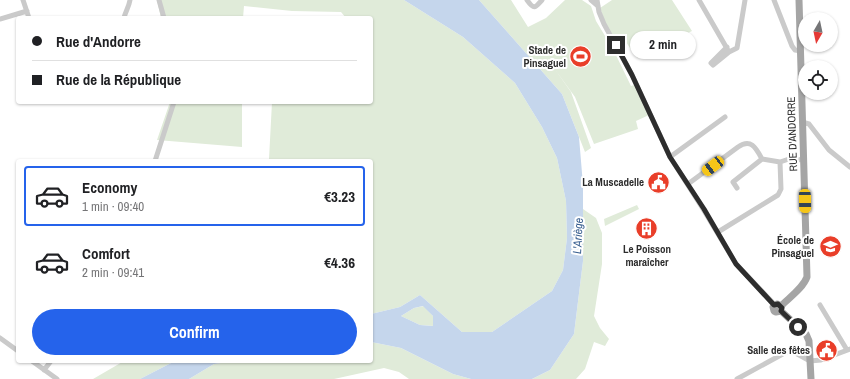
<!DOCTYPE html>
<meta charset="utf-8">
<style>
body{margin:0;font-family:"Archivo Narrow",sans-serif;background:#f2f2f2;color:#202124;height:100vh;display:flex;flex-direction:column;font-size:15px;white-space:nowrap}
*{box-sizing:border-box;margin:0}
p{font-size:13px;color:#757577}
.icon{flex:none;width:22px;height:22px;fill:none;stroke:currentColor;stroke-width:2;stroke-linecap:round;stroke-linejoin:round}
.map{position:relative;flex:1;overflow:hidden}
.side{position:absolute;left:16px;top:159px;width:357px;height:204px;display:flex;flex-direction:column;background:#fff;border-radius:4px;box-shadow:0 1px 3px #0004}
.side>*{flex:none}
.hud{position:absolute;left:16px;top:16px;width:357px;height:88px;border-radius:4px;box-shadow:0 1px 3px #0004;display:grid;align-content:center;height:88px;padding:0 16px;background:#fff}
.needle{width:26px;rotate:189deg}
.controls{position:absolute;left:798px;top:12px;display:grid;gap:8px}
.controls a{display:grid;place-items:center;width:40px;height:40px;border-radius:50%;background:#fff;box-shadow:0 1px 3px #0004;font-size:20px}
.end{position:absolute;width:18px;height:18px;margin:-9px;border:5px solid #2d2d2d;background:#fff;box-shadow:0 0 0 2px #fff}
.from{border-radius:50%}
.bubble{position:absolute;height:28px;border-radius:14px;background:#fff;box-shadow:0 1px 3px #0004;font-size:13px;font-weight:700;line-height:28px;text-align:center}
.car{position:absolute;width:12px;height:24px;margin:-12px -6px;border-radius:5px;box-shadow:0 0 3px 1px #0007;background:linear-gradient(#f5c518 24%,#345 0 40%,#f5c518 0 76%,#345 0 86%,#f5c518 0)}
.hud b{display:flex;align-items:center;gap:14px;height:38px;font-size:15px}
.hud b+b{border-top:1px solid #e0e0e0}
.hud i{width:10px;height:10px;background:#202124}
ul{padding:7px 0 0;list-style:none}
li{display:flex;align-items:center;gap:12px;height:60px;margin:0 8px 6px;padding:0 8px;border:2px solid transparent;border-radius:4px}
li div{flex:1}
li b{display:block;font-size:15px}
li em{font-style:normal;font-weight:700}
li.on{border-color:#2563eb}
li>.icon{width:36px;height:36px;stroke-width:1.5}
.action{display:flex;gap:8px;margin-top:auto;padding:8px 16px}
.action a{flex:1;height:46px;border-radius:24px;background:#2563eb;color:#fff;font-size:16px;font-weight:700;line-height:46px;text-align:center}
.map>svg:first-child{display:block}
.green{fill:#e0ebd9}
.water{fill:#c5d6ec;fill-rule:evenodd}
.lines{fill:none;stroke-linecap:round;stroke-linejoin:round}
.minor{stroke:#cacaca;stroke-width:5}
.major{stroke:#a5a5a5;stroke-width:7}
.route{stroke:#2d2d2d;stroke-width:5}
.labels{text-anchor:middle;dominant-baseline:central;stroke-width:4;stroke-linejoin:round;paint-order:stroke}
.poi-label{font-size:11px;font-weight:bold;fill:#2d2d2d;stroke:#fff;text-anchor:end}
.street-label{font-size:11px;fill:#2d2d2d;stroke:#fff}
.water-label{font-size:12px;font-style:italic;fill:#395f90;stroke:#fff}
</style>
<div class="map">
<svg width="850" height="379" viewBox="0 0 850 379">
<rect width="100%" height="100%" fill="#fff"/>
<path class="green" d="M157 0H404L463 37 515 83 542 127 557 158 566 201 567 238 563 270 552 291 492 332H462L420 295 400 307 371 314V161H285L269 159 272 102H371V18H346L341 12 292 11 244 6 243 18H161Z
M479 0H511L528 27 546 18 565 0H582L591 6 596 21 613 49 631 86 634 85 649 115 636 121 638 129 594 144 575 97 554 68 571 92 591 148 585 152 562 94Z
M612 0H672L692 31 638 58 634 54 626 42 619 46 606 25 600 8Z
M170 102H242V147L157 140Z
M637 205 639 209 605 226 604 219Z
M583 209 596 218 602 233V264L594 316 600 328 609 339 605 346 594 342 585 369 576 379H532L550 370 574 334 583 261Z
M424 306 433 316 434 326 420 325 401 316 414 308Z
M371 342 401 348 453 374 471 379H409L399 372 384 368 334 379H189L214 364 235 361H371Z
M124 361H175L140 379H93Z"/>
<path class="water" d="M404 0H479L562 94 579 137 583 185V261L574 334 550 370 532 379H471L453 374 401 348 371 342V314L400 307 420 295 462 332H492L552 291 563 270 567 238 566 201 557 158 542 127 515 83 463 37ZM423 306 433 316V326L420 325 401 316 414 308Z
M175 361H235L214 364 189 379H140Z"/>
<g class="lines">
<path class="minor" d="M23 0 29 18
M159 0 164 18
M527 0C534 10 535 8 542 0
M591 0 598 6
M597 0 599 12 604 24 632 75 670 157 703 209 736 264 775 305
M699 0 729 52
M774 0 792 46 795 50 801 51
M124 18C125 12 129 7 130 0
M0 19 27 11
M713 65 729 52 737 48 745 0
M713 65 711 63 727 47
M802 122 809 124 829 150 850 167
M670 157 725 117
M155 161 174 102
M688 184 738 147C751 138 756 148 762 159L780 162 789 159 804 160
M737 188 733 182 762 159
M718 232 778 195 781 189 780 162
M820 305 847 350
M0 338 18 351
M32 361 57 379
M44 370 51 361
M737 379 790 350 810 361 821 360 850 349"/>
<path class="major" d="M781 306C790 297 803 288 807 277L799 0
M781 311 806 334 809 341 811 379
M781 311 776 312 774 311 773 307 777 304 781 306"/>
</g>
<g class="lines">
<path class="route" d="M616 45 632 75 670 157 704 209 736 264 774 305 778 304 782 308 781 311 798 327"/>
</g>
<defs>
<symbol id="stadium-disc" viewBox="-11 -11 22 22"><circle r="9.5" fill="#e93e29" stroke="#fff"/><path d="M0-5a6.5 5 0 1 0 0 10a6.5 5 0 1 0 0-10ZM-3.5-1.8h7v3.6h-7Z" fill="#fff"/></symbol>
<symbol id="civic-disc" viewBox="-11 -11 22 22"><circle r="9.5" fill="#e93e29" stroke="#fff"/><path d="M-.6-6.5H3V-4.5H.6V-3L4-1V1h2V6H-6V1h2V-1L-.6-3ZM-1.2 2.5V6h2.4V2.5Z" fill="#fff"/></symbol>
<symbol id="building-disc" viewBox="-11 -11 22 22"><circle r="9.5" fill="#e93e29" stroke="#fff"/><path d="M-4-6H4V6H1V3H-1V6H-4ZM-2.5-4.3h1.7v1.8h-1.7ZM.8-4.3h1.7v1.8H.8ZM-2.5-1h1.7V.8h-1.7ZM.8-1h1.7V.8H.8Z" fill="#fff"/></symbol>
<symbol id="school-disc" viewBox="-11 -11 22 22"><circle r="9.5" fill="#e93e29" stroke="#fff"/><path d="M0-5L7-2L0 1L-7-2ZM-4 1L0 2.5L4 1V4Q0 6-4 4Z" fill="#fff"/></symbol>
</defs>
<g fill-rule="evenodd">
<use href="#stadium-disc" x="568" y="44" width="25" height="25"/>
<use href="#civic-disc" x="646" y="170" width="25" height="25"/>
<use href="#building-disc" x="634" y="216" width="25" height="25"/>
<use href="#school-disc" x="818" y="234" width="25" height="25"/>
<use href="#civic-disc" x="814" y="338" width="25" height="25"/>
</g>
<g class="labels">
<g class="poi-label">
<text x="566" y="50">Stade de<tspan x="566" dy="13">Pinsaguel</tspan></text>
<text x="644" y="182">La Muscadelle</text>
<text x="814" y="240">École de<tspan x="814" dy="13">Pinsaguel</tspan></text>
<text x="647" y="249" text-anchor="middle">Le Poisson<tspan x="647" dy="13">maraîcher</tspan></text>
<text x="810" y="350">Salle des fêtes</text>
</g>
<g class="street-label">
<text transform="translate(792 134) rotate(-92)">RUE D'ANDORRE</text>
</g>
<g class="water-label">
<text transform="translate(578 236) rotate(-87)">L'Ariège</text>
</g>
</g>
</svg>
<div class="controls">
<a><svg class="needle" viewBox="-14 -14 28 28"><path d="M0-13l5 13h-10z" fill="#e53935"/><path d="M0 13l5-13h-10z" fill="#757577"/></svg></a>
<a><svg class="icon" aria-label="locate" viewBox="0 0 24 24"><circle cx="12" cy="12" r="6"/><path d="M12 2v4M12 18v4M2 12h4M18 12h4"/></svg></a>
</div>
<i class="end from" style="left:798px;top:327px"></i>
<i class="end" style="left:616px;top:45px"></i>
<div class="bubble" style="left:630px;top:31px;width:66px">2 min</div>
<i class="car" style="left:713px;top:166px;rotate:233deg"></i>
<i class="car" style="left:805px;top:201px;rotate:179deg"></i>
<div class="hud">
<b><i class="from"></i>Rue d'Andorre</b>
<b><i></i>Rue de la République</b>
</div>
<section class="side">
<ul>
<li class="on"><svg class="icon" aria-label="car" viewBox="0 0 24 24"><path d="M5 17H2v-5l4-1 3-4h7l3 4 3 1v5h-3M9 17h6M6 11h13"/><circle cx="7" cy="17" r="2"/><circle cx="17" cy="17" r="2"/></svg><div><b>Economy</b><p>1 min · 09:40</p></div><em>€3.23</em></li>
<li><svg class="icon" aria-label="car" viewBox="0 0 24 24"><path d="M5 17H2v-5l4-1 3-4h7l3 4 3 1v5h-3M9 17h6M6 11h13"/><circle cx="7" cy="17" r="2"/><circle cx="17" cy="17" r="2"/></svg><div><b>Comfort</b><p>2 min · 09:41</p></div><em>€4.36</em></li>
</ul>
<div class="action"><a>Confirm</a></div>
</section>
</div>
